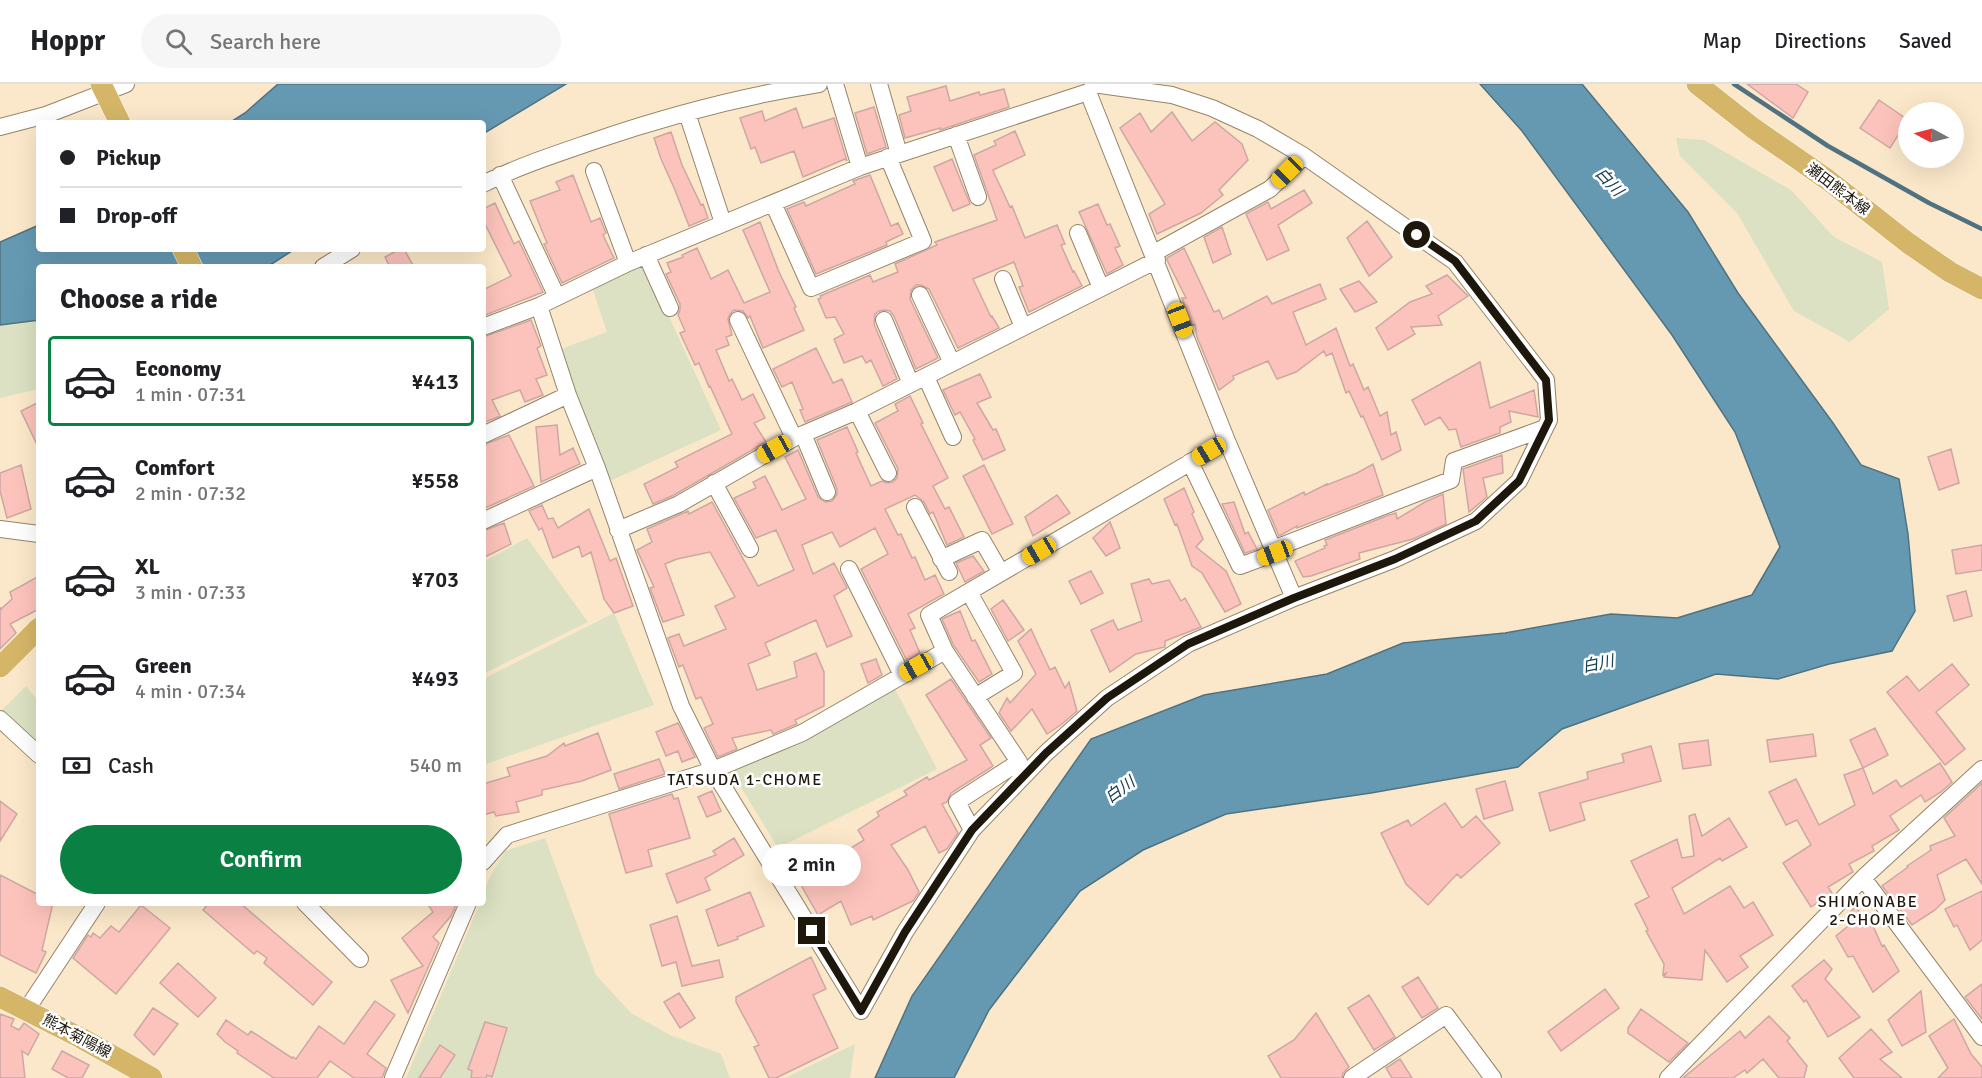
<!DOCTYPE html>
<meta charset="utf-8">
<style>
body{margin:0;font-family:Signika,"Noto Sans JP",sans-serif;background:#f6f6f6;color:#202124;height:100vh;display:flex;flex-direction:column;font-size:22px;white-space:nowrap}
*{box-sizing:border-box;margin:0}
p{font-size:20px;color:#757577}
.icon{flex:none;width:33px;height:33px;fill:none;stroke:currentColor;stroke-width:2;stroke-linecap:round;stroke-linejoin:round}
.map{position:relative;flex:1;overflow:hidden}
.side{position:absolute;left:36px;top:180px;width:450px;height:642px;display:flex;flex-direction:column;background:#fff;border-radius:6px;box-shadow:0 6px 24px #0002}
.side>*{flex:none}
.top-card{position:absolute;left:36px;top:36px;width:450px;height:132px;border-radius:6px;box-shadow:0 6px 24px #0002;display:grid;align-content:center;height:132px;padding:0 24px;background:#fff}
.needle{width:39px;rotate:277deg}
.tools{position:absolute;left:1898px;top:18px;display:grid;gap:12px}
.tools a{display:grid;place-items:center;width:66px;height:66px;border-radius:50%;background:#fff;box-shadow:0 6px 24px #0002;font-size:30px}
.end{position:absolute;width:27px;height:27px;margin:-14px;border:8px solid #1e170c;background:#fff;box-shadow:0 0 0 3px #fff}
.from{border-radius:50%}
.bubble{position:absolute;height:42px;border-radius:21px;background:#fff;box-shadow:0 6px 24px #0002;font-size:20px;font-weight:600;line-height:42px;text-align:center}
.car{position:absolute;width:18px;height:36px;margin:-18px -9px;border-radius:8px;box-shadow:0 0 4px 2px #0007;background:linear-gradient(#f5c518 24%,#345 0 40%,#f5c518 0 76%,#345 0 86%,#f5c518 0)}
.top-card b{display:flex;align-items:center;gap:21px;height:57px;font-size:22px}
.top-card b+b{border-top:2px solid #e0e0e0}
.top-card i{width:15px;height:15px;background:#202124}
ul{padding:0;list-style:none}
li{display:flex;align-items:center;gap:18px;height:90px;margin:0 12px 9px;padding:0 12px;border:3px solid transparent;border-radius:6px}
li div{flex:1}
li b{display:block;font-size:22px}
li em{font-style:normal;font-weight:600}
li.current{border-color:#0b8043}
li>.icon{width:54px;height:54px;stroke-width:1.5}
h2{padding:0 24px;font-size:27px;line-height:72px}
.pay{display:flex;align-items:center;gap:15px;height:66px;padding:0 24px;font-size:22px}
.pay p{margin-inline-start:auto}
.button{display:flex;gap:12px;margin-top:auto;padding:12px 24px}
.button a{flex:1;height:69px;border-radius:36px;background:#0b8043;color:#fff;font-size:24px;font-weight:600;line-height:69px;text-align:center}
header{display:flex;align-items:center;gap:36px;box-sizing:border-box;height:84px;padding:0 30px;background:#fff;border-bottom:2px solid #e0e0e0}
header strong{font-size:28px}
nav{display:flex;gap:33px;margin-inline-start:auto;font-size:21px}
.search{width:420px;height:54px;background:#f6f6f6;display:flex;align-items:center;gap:15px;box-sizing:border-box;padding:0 21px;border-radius:33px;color:#757577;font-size:22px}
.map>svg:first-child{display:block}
.green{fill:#dbe1c2}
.water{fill:#6599b2;stroke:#507280;stroke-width:1.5}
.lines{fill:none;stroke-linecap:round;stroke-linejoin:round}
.stream{stroke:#507280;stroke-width:4.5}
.building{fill:#fcc3bc;stroke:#cda7a3;stroke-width:1.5}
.minor-casing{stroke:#958468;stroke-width:18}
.major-casing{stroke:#fff;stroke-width:22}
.minor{stroke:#fff;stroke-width:16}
.major{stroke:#d5b668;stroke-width:21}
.route{stroke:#1e170c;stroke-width:8}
.labels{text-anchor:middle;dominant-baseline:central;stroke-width:5;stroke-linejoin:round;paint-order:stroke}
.street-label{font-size:15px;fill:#1e170c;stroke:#fff}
.water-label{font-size:16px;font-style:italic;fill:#134053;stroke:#fff}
.neighbourhood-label{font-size:16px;letter-spacing:1.5px;fill:#1e170c;stroke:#fff}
</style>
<header>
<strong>Hoppr</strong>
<div class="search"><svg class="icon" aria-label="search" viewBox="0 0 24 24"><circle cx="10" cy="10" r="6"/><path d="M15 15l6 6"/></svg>Search here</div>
<nav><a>Map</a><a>Directions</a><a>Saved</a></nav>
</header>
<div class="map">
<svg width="1982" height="994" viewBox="0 0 1982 994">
<rect width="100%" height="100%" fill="#fbe8ca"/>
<path class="green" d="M1676 54 1704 56 1791 106 1834 153 1882 178 1889 225 1850 258 1794 227 1737 129 1680 72Z
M645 180 721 346 610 397 582 331 561 265 607 248 592 203Z
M39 236V305L0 314V241Z
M527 454 588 538 483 590V478Z
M614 529 654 621 483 681V595Z
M26 602 39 618 38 667 1 627Z
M895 605 937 685 778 764 731 687Z
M545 754 596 891 631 929 670 951 721 970 730 994H406L480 819H483C483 801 496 783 505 767Z
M855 960 850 994H785Z"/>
<path class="water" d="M278 0H566L483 50V39H229L245 29Z
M1480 0H1582L1688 128 1738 209 1833 339 1861 381 1899 395 1908 450 1915 527 1892 567 1829 580 1778 595 1716 590 1562 645 1518 683 1371 709 1226 730 1143 766 1080 807 989 926 954 994H875L912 912 1091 655 1204 611 1327 590 1403 559 1505 549 1611 530 1677 534 1752 511 1780 463 1735 348 1672 251 1522 47Z
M39 141V165H295L267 183H39V236L0 241V158Z"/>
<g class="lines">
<path class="stream" d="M1734 0 1828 62 1929 119 1982 145"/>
</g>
<path class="building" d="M1747 0H1796L1808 8 1793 34Z
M946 2 950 17 979 8 980 11 1004 5 1009 23 940 46V44L905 54 899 31 911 27 907 13Z
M1879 16 1908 36 1890 64 1860 44Z
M874 23 886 63 867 70 855 29Z
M796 24 803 44 834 34 847 77 845 75 803 93 794 67 761 79 755 63 751 65 740 34 762 27 765 37Z
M1172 28 1192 57 1215 38 1242 60 1248 76 1219 106 1223 111 1201 129 1157 150 1149 130 1165 120 1120 44 1140 29 1151 48Z
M1015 47 1025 71 993 86 994 89 1010 123 1012 122 1025 154 1057 141 1065 160 1061 161 1073 188 1074 187 1082 202 1029 228 1019 203 1023 202 1014 178 973 195 991 233 992 232 999 244 958 264 929 205 921 201H916L911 206 910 215 938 274 916 285 894 232 890 227 885 226 879 227 875 230 874 240 897 295 883 302 871 276 866 279 862 272 844 279 834 255 844 250 835 233 826 234 818 215 821 214 820 212 870 191 873 198 898 188 895 180 937 161 935 158 997 136 974 71 996 61 994 57Z
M671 48 682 81 701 121 703 120 708 134 689 142 675 106 661 75 654 54Z
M952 75 970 120 953 127 934 83Z
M573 91 591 138 600 134 606 149 603 151 614 174 562 199 544 160 547 159 530 117 560 106 556 98Z
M870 91 891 142 898 139 903 150 886 158 887 161 816 190 787 125 804 118 806 122 855 100 853 97Z
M1304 106 1312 119 1278 141 1289 166 1267 176 1246 130 1268 118 1271 125Z
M495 119 514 160 519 157 543 208 483 232V206L511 192 483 136V125Z
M1098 120 1107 141 1110 140 1120 162 1115 164 1123 181 1107 190 1079 128Z
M1367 137 1392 173 1369 192 1347 154Z
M760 138 779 188 796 223 794 224 804 246 763 264 750 232 748 234 743 227 734 226 730 230 728 235 732 251 726 253 729 261 716 266 729 297 732 295 742 316 753 310 765 334 754 339 766 358 674 411 653 420 644 400 678 383 675 378 732 350 710 302 709 303 699 279 695 281 680 249 685 247 678 231 680 226V220L666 190 671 188 667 179 683 173 682 171 697 164 711 195 728 186 744 219 770 208 743 146Z
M1222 143 1231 170 1213 179 1204 153Z
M1184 164 1214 228 1219 226 1223 235 1267 212 1272 220 1320 200 1326 215 1293 228 1306 261 1336 244 1350 282 1353 280 1364 306 1368 303 1380 332 1387 328 1391 351 1396 348 1401 366 1382 376 1363 332 1361 333 1349 307 1346 309 1332 269 1326 272 1324 267 1296 288 1277 295 1268 277 1233 292 1234 295 1219 306 1197 253 1195 240 1192 241 1184 220 1182 214H1186L1167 176V174Z
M400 165H404L414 183H390L385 173Z
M1447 191 1468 212 1438 232 1442 241 1411 243 1415 250 1388 266 1376 244 1410 218 1432 210 1426 202Z
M1359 197 1377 218 1355 228 1340 205Z
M531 236 541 262 537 264 547 291 536 295 543 311 525 318 520 306 492 316 500 332 483 339V253Z
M816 264 833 299 842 295 852 318 805 338 800 326 803 325 792 298 782 303 773 285Z
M1480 278 1490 324 1534 306 1538 333 1509 327 1511 338 1500 343V349L1461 363 1456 345 1449 346 1440 333 1425 341 1412 316Z
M980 290 991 313 977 319 993 346 996 345 1005 366 983 376 973 356 975 355 960 328 955 331 943 306Z
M910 312 923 339 921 340 948 394 933 402 945 425 949 423 964 453 947 461 933 428 930 430 924 418 915 411 885 425 898 451 901 450 912 474 915 473 925 496 935 491 944 510 908 530 915 544 910 546 920 569 907 577 861 485 888 470 875 444 840 463 832 448 802 461 813 490 834 479 847 504 834 512 852 552 827 563 816 536 765 559 770 571 748 580 757 606 797 593 794 578 816 569 824 588V622L795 636 797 640 773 650 771 646 732 654 737 665 718 673 704 644 713 640 701 613 696 615 683 581 679 583 668 554 679 550 684 562 726 545 715 522 735 513 710 468 677 475 665 480 684 531 663 538 650 504 654 503 637 466 652 458 647 445 688 427 689 430 712 418 758 502 794 486 776 446 756 454 734 414 756 404 753 398 765 392 782 426 806 415 785 373 798 366 818 413 825 418 832 417 837 410V405L817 356 847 343 858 368 856 369 871 402 882 397 887 399 893 398 897 394 898 385 875 339 898 327 895 320Z
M39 318V365L21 327Z
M557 341 560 371 573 364 580 380 541 398 536 343Z
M509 351 534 402 483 425V361Z
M1951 365 1959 399 1939 406 1928 373Z
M1502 371 1503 389 1483 394 1487 413 1469 428 1463 385Z
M1373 380 1383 411 1297 444V442L1279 452 1268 426 1304 408 1305 411 1327 400V401L1357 389Z
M21 381 31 425 7 434 0 407V389Z
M984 381 1013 440 992 450 963 392Z
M1184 404 1194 428 1192 430 1203 455 1196 463 1226 487 1241 520 1225 528 1202 489 1192 482 1177 440 1175 441 1164 415Z
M1443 410 1446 440 1413 455 1359 469 1360 475 1311 492 1303 493 1295 477 1325 464 1324 462 1327 461 1325 456 1389 431 1396 429 1397 435 1425 418Z
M1057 411 1070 429 1033 452 1025 433Z
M1234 418 1245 450 1248 448 1257 465 1245 469 1222 420Z
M542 421 548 435 553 434 558 444 589 425 610 477 616 474 633 522 614 529 604 515 591 468 582 473 579 462 553 474 542 444 539 446 529 427Z
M1110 438 1120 464 1106 472 1093 454Z
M504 439 511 460 483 474V447Z
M1982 461V486L1956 490 1952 466Z
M973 472 984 487 965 498 956 479Z
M1091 487 1103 509 1081 520 1069 497Z
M39 492V525L10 540 16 549 0 565V523L1 525 12 515 10 508Z
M1149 495 1152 500 1169 496 1181 517 1185 514 1201 543 1165 557V563L1136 570 1110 588 1091 546 1113 536 1118 546 1142 537 1131 500Z
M1966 507 1972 532 1954 537 1947 512Z
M1003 516 1024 546 1008 557 991 525Z
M960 527 972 557 975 556 992 590 979 598 954 562 942 535Z
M1031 545 1050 586 1055 583 1065 604 1069 598 1077 627 1062 640 1047 650 1032 625 1011 647 999 629 1007 614 1010 619 1036 590 1018 557Z
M876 575 882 591 868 599 861 580Z
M1952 580 1969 601 1936 628 1965 665 1945 681 1887 608 1907 592 1919 607Z
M951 595 991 654 980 661 993 682 951 709 947 718 942 720 958 749 947 765 939 769 925 742 891 761 908 786 919 808 913 817 873 836 872 832 851 841 841 817 818 831 801 801 836 781 833 775 864 756 858 746 879 732 877 728 907 711 904 707 927 693 929 696 967 676 926 611Z
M678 639 695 673 682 678 678 667 666 672 656 648Z
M1875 644 1888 671 1863 684 1850 656Z
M598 649 611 686 582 697 542 706V711L516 718 519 728 496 732 494 728 483 731V700L510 692 507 684 547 672 564 659 565 662Z
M1813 650 1816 672 1770 678 1767 656Z
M1708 656 1711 681 1683 685 1679 660Z
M1651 662 1661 697 1580 719 1585 736 1550 747 1539 709 1588 695 1587 688 1624 678 1622 670Z
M659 675 665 690 619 705 614 690Z
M1940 679 1952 698 1941 708 1925 718 1921 711 1890 732 1899 746 1872 762 1874 767 1849 780 1853 788 1828 803 1832 809 1811 823 1783 779 1811 761 1797 736 1786 741 1769 708 1796 695 1819 741 1855 721 1844 691 1863 684 1873 710 1896 696 1901 703Z
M1505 697 1513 726 1484 735 1476 705Z
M1982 699V800L1966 775 1937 791 1945 816 1935 826 1912 841 1882 802 1908 783 1907 782 1931 766 1930 762 1955 752 1944 734Z
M712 707 721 727 707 733 698 713Z
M672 710 674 715 678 714 690 754 648 766 652 782 626 789 609 730Z
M0 717 17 730 0 757Z
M1445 719 1462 744 1476 732 1500 759 1461 794 1457 790 1428 821 1406 800 1381 749 1408 736 1411 742Z
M1695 730 1702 752 1729 734 1747 763 1722 777 1720 774 1672 804 1684 830 1730 802 1744 824 1753 818 1773 851 1740 872 1748 883 1727 898 1705 866 1702 896 1664 893 1666 889 1663 891 1664 880 1646 847 1648 846 1635 820 1649 813 1631 777 1677 755 1682 774 1694 772 1689 732Z
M734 754 744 771 705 794 710 806 677 819 666 790 716 771 713 767Z
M0 791 39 811V819H53L42 866 46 868 36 889 0 871Z
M1982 807V856L1970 866 1957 841 1954 843 1945 825Z
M750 808 764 842 737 853 738 855 718 862 706 826Z
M209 819H240L332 898 313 921 264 879 267 874 257 867 254 870 203 826Z
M427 819H457L451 832 433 853 439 859 408 929 391 896 423 882 402 854 433 828Z
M141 821 170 844 116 910 73 874 88 851 91 853 93 849 100 854 111 842 119 848Z
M1855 823 1873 842 1882 862 1884 861 1899 887 1873 908 1853 872 1848 873 1836 852 1848 842 1844 835Z
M677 832 692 882 719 876 723 893 682 902 676 878 662 882 650 841Z
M811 873 826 905 813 911 838 964 776 994H769L754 963 759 961 736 918V913Z
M1824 876 1832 885 1825 895 1860 933 1828 953 1806 916 1804 918 1792 902Z
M178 879 216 914 198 933 160 899Z
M1418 893 1438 924 1422 934 1402 903Z
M1982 900V935L1965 913Z
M1605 905 1619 924 1561 967 1548 948Z
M1921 907 1926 948 1902 962 1888 936Z
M679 909 695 934 680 944 664 918Z
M1369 911 1395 953 1374 966 1348 924Z
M375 917 395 931 367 970 386 984 382 994H354L330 977 317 994H274L237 969 238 967 225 958 217 950 226 936 248 951 251 947 292 974 293 973 296 975 319 942 344 960Z
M153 924 178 940 154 971 134 951Z
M1641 925 1688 959 1669 978 1628 949V944Z
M1316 929 1349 983 1343 989 1342 994H1281L1268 972 1294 956Z
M0 930 14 935 11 942 19 946 24 939 39 950 28 971 22 967 25 994H0Z
M1769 932 1790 954 1787 957 1807 982 1804 994H1779L1763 975 1747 989 1745 986 1733 994H1683L1740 947 1745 954Z
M1954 935 1971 970 1982 983V994H1938L1948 984 1929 952Z
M485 938 507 944 492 993 487 991 486 994H471L472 987 468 985Z
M1871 945 1892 968 1880 975 1902 994H1854L1839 974Z
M440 961 455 971 440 994H419Z
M62 967 89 981 82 994H68L52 985Z
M1400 975 1412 994H1392L1386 984Z"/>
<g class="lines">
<defs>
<path id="minor" d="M835 0 860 83
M879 0 899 70
M687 29 723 139
M0 43 46 31 126 0
M956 51 978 113
M594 87 628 179
M500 91 557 213
M483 100C519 82 556 70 594 57 667 32 742 12 819 0
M773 119 811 204 923 157 888 73
M1078 149 1101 204
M1154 169 1270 105 1304 72
M646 171 670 224
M323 183 352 165
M1003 195 1023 243
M920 211 952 279
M539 222 568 311 597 384 681 622 713 686 861 927
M738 236 794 354
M884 236 911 300
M483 243 539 222 628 179 860 83 1088 8 1227 357 929 531 945 567 802 649 713 686 507 751 483 778
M926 293 953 353
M857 327 888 389
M803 350 827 408
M483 351 568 311
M1227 357 1294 514
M1190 378 1240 482 1275 469
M714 399 750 465
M915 423 949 488
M483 437 597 384
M0 445 39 450
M618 446 679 420 794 354 857 327 1157 176
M1273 465 1451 396 1454 377 1545 344
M941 475 982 456 1001 489
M849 485 902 591
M969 508 1014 589 975 613
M945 567 1019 678 957 718 972 746
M0 635 39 671
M1863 794 1982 953
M305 819 360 875
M27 925 97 819
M861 927 905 848 972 746 1046 669 1107 614 1188 560 1294 514 1395 475 1476 437 1519 397 1549 336 1546 296 1455 178 1304 72 1258 45 1212 24 1172 11 1093 0
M393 994 468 819
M1352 994 1446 931 1493 994
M1668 994 1863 794 1982 685"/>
<path id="major" d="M101 0 120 39
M1697 0 1753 44 1828 96 1908 159 1950 188 1982 205
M183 165 192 183
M0 583 39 544
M0 913 81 954 152 994"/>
</defs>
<use href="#minor" class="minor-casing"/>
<use href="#major" class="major-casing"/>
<use href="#minor" class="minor"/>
<use href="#major" class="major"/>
</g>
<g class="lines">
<path class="route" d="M812 847 861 927 905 848 972 746 1046 669 1107 614 1188 560 1294 514 1395 475 1476 437 1519 397 1549 336 1546 296 1455 177 1417 151"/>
</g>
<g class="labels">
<g class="street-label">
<text transform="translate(1838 105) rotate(37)">瀬田熊本線</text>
<text transform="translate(77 952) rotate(28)">熊本菊陽線</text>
</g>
<g class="water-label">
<text transform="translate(1609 98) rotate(47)">白川</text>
<text transform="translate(1598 580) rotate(-12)">白川</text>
<text transform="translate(1120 706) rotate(-36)">白川</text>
</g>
<g class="neighbourhood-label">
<text x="745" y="696">TATSUDA 1-CHOME</text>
<text x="1868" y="818">SHIMONABE<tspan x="1868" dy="18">2-CHOME</tspan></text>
</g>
</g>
</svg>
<div class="tools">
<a><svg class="needle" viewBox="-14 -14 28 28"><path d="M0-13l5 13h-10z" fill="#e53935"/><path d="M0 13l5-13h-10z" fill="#757577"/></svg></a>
</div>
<i class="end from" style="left:1417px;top:151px"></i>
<i class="end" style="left:812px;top:847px"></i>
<div class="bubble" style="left:762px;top:760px;width:99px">2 min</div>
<i class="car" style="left:1287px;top:88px;rotate:225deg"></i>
<i class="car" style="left:1180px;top:236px;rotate:159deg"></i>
<i class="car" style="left:774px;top:365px;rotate:241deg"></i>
<i class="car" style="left:1209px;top:367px;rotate:239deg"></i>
<i class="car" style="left:1039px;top:467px;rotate:240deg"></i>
<i class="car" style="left:1275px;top:469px;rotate:249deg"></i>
<i class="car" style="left:916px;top:583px;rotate:241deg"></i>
<div class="top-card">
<b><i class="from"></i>Pickup</b>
<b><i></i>Drop-off</b>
</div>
<section class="side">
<h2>Choose a ride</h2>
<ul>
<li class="current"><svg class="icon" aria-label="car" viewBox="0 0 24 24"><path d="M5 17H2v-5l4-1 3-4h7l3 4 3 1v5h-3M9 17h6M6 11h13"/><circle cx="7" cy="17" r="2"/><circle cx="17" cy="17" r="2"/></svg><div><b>Economy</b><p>1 min · 07:31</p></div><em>¥413</em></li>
<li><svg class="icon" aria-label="car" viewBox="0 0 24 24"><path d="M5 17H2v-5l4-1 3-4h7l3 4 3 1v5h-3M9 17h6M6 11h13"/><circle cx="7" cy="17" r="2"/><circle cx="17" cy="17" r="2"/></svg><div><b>Comfort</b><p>2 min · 07:32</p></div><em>¥558</em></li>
<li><svg class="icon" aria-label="car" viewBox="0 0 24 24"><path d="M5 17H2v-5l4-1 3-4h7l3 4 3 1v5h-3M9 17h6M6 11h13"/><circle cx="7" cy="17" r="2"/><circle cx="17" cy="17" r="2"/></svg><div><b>XL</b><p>3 min · 07:33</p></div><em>¥703</em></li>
<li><svg class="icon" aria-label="car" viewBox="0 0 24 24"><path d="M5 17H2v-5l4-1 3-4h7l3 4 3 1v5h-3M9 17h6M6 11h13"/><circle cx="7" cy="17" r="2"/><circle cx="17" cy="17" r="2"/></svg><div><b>Green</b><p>4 min · 07:34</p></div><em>¥493</em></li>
</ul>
<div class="pay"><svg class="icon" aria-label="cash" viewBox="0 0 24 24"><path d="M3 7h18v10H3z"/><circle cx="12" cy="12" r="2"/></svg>Cash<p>540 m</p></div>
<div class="button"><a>Confirm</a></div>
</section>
</div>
